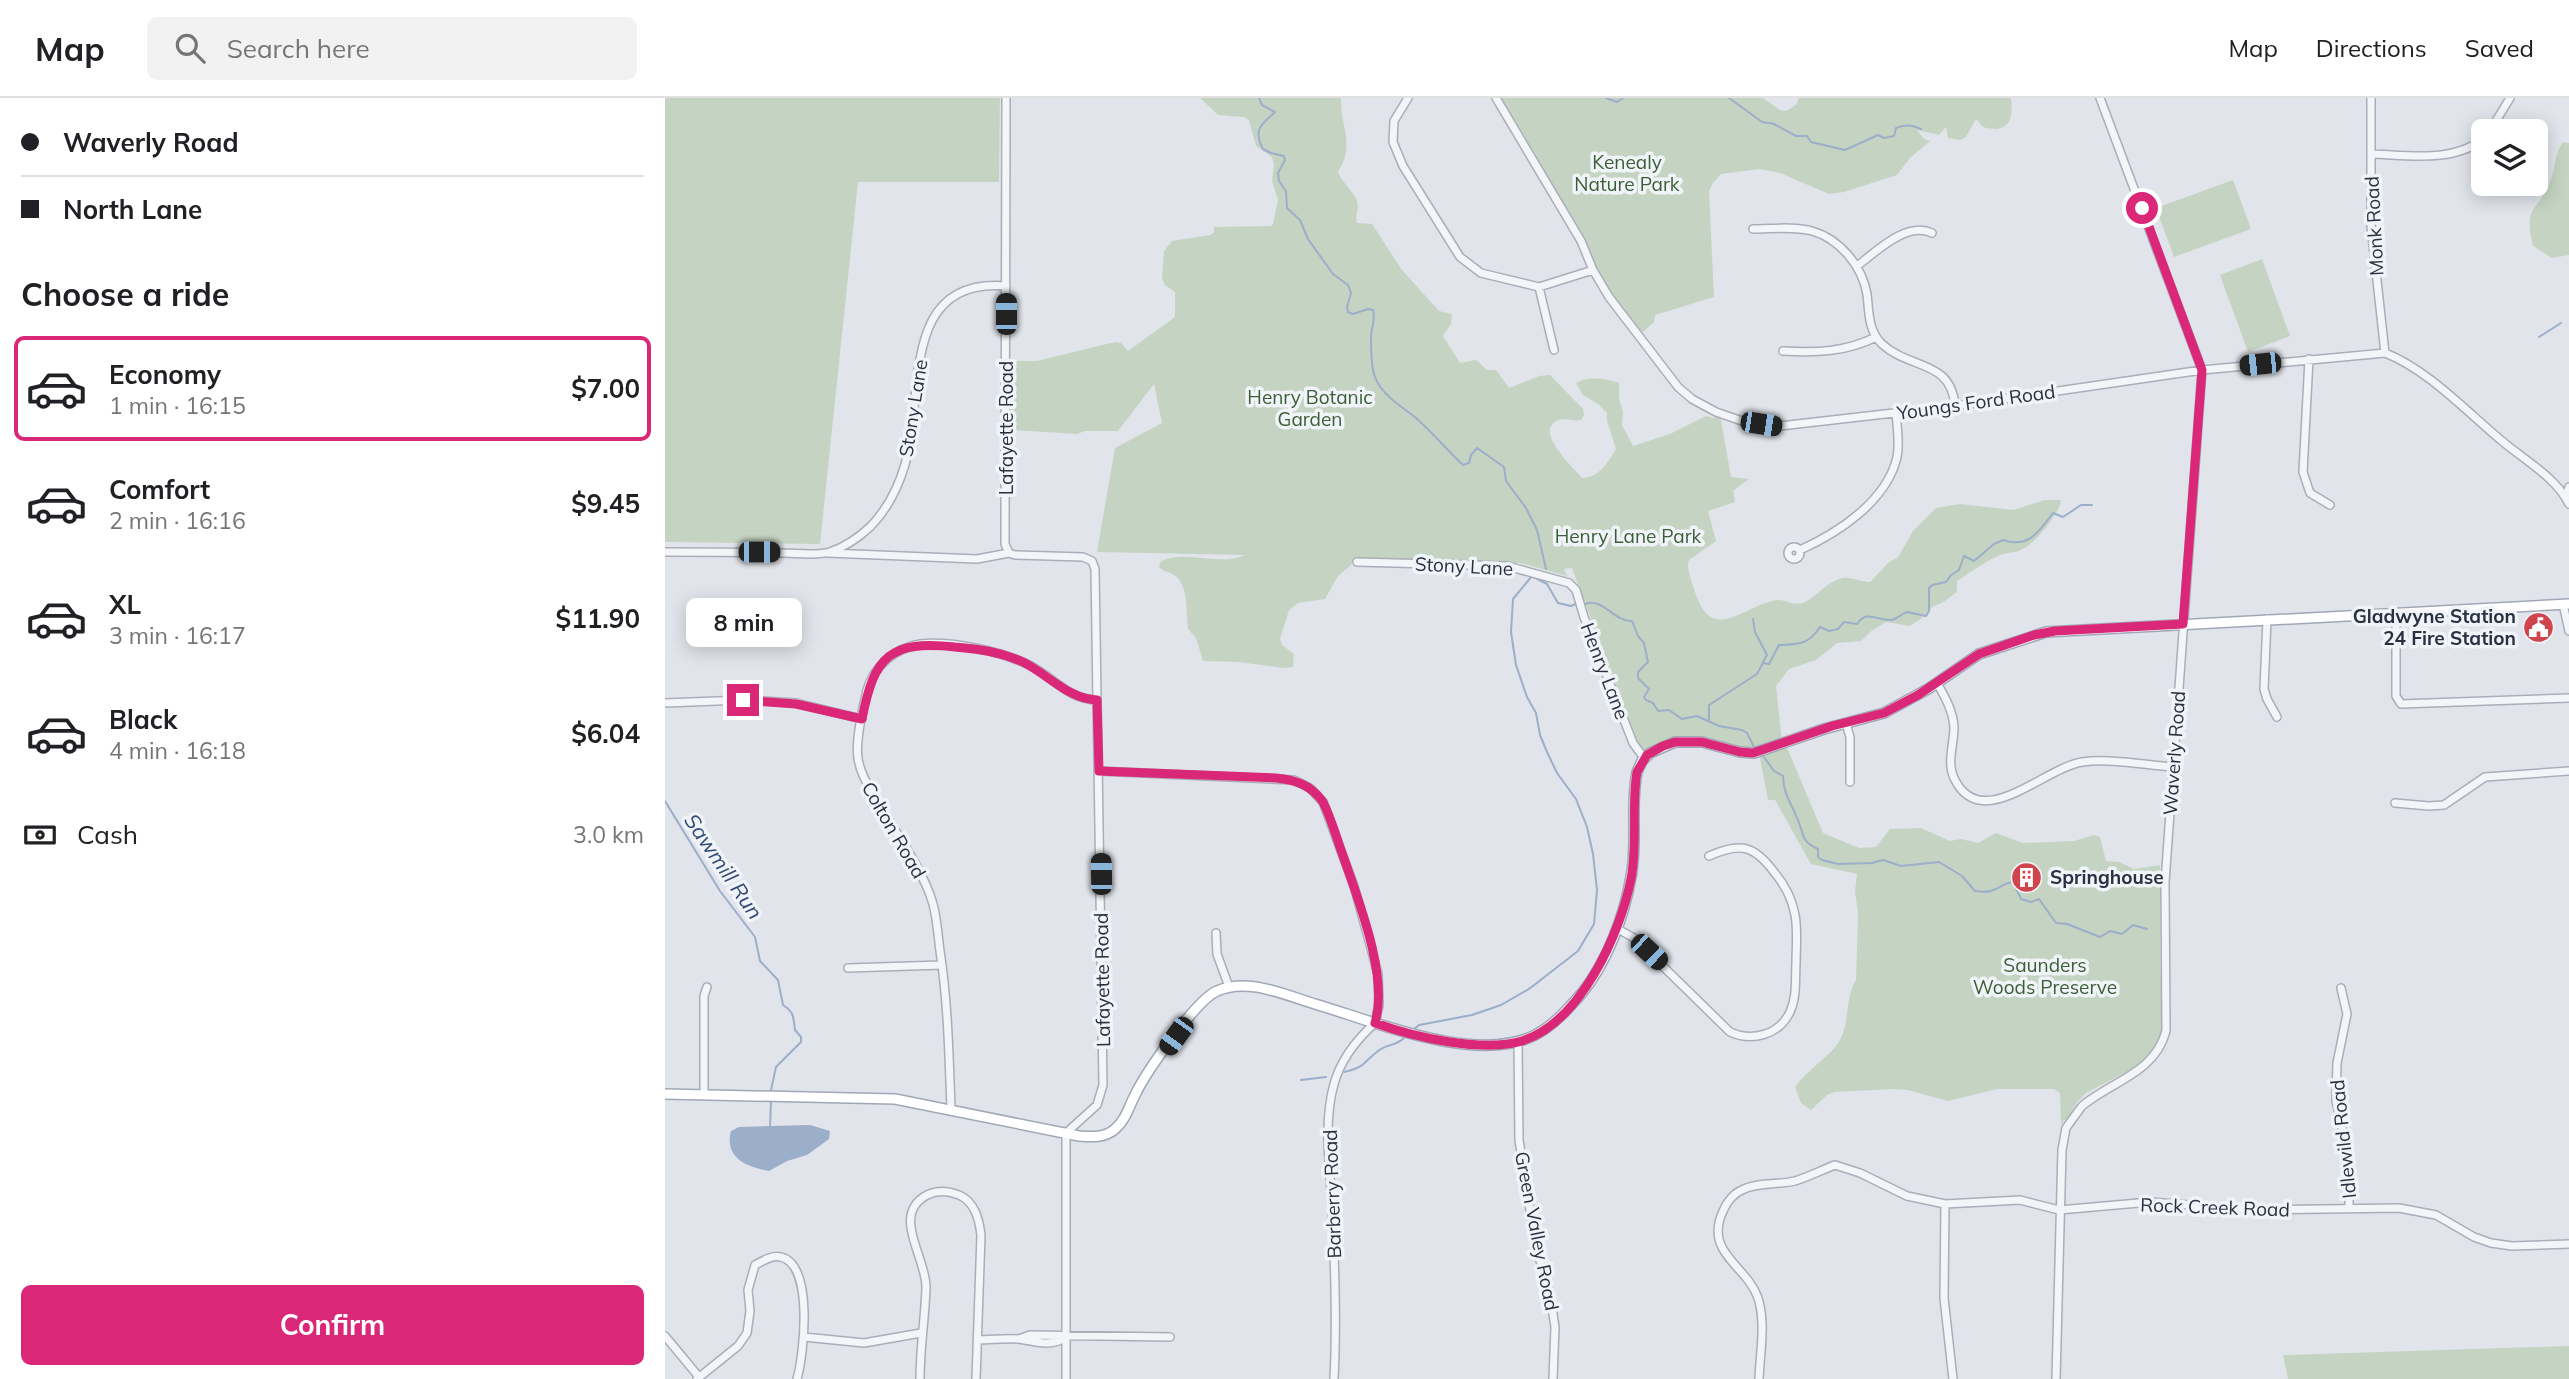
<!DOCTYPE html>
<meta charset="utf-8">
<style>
body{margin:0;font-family:Mulish,sans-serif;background:#f2f2f2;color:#202124;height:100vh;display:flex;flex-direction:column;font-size:26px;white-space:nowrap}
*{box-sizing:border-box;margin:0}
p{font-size:23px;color:#757577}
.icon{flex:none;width:38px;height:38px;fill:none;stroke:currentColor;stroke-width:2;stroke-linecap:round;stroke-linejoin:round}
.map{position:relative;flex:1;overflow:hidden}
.sheet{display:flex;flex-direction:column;background:#fff;width:665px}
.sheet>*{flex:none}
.banner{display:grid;align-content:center;height:154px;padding:0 21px;background:#fff}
.buttons{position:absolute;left:1806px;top:21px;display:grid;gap:14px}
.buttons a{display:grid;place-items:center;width:77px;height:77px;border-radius:10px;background:#fff;box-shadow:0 4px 18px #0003;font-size:35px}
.end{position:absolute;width:32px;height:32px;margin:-16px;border:9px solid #db2777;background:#fff;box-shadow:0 0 0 4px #fff}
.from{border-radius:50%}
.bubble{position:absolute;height:49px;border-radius:10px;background:#fff;box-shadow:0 4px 18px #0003;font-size:23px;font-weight:700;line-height:49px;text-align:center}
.car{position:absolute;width:21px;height:42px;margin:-21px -10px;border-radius:9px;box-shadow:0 0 5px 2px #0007;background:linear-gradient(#222 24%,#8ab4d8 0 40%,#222 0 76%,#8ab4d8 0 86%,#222 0)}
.banner b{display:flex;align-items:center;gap:24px;height:66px;font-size:26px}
.banner b+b{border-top:2px solid #e0e0e0}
.banner i{width:18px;height:18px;background:#202124}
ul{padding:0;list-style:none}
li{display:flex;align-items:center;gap:21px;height:105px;margin:0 14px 10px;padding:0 7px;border:4px solid transparent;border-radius:10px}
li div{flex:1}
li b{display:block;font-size:26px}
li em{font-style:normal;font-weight:700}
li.on{border-color:#db2777}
li>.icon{width:63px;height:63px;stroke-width:1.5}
h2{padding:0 21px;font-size:32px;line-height:84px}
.pay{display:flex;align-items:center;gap:18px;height:77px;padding:0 21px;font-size:26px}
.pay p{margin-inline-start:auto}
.button{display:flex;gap:14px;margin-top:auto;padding:14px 21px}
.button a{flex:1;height:80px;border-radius:10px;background:#db2777;color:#fff;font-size:28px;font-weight:700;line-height:80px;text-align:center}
header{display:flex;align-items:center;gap:42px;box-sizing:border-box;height:98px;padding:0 35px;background:#fff;border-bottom:2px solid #e0e0e0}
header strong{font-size:33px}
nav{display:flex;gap:38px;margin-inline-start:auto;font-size:24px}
.search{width:490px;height:63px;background:#f2f2f2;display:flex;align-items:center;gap:18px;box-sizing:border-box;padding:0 24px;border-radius:10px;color:#757577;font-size:26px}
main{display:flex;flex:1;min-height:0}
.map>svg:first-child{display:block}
.green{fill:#c5d4c2}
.water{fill:#9baeca}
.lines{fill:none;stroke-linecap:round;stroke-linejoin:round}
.stream{stroke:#9baeca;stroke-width:2}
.minor-casing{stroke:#aaaeb8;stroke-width:10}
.major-casing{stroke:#a0a7b6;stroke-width:12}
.minor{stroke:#f4f5f8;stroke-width:7}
.major{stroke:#fff;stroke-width:9}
.route{stroke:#db2777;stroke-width:9}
.labels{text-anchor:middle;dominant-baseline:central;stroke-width:7;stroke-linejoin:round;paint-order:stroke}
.park-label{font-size:19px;fill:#3a5e36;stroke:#f0f3f7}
.street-label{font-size:19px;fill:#293042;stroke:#f0f3f7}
.poi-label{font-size:19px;font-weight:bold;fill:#293042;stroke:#f0f3f7;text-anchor:end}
.water-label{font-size:21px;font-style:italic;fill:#324b76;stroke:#f0f3f7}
</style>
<header>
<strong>Map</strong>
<div class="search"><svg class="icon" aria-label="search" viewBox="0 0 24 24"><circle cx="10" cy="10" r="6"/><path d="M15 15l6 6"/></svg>Search here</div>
<nav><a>Map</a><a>Directions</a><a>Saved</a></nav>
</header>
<main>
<section class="sheet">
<div class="banner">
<b><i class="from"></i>Waverly Road</b>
<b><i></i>North Lane</b>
</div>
<h2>Choose a ride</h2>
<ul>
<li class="on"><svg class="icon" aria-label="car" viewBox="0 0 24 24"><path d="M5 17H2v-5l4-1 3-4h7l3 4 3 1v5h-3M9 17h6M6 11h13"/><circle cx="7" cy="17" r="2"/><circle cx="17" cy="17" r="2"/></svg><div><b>Economy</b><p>1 min · 16:15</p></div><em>$7.00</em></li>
<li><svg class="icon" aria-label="car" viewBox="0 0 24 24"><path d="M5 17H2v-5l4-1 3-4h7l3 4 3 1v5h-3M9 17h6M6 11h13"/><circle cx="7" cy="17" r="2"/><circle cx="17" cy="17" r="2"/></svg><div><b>Comfort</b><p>2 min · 16:16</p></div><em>$9.45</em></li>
<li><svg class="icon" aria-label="car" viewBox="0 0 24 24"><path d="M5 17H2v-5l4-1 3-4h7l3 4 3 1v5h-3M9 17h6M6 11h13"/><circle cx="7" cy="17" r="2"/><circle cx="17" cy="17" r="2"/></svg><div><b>XL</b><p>3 min · 16:17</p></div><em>$11.90</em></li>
<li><svg class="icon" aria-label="car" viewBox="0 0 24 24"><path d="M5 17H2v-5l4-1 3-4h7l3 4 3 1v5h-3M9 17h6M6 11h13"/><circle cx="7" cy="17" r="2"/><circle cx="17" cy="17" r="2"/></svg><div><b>Black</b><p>4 min · 16:18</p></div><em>$6.04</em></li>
</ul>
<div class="pay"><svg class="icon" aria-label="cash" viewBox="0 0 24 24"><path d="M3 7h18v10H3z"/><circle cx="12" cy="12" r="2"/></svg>Cash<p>3.0 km</p></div>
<div class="button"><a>Confirm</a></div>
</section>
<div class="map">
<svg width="1904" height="1281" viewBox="0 0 1904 1281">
<rect width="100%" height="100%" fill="#e1e4ea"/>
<path class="green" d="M0 0H335L334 84H193L155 446 0 444Z
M535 0H676C675 30 691 45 673 74 677 85 688 92 692 103 695 111 689 117 692 125L707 126 737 172 774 213 787 216 786 226 778 238 795 265 811 262 822 272H831L844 290 874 278 885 277 918 311 919 317 916 322C908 324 901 319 894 322 867 332 908 369 917 380 934 380 943 364 951 351L942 323V315L933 306 918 297 911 285C922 278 942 280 954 285V301L958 314 957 327 968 348 1005 336 1041 318 1049 320 1055 317 1066 379 1084 381 1068 393 1070 404 1043 413 1051 443 1024 462 1023 466C1023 476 1028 487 1031 497 1048 546 1080 507 1112 502 1121 501 1128 508 1138 505 1152 499 1159 486 1174 481 1185 477 1193 484 1205 484L1223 465 1233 459 1248 433 1271 410 1295 406 1349 412 1379 402H1396C1396 414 1369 447 1356 452 1350 455 1342 454 1335 457 1319 464 1306 474 1292 483V494L1277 505 1268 508 1261 517 1245 528 1221 524 1205 534 1196 543 1172 545 1151 562 1124 571 1111 588 1117 644 1123 652 1158 735 1194 750 1211 749 1225 731 1256 730 1285 743 1296 741 1313 745 1331 735 1358 745 1409 743 1429 737 1435 739 1441 763 1454 764 1469 771 1495 767V868L1498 914 1496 936 1483 959 1469 970 1421 995 1412 1004 1402 1022H1399L1396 1027 1395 995 1389 991H1332L1283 1003 1243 992 1228 991 1170 994 1162 997 1146 1012 1136 1005 1130 989C1142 972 1163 960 1173 945 1186 926 1179 901 1191 882L1193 816 1190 793 1192 776 1146 766 1110 702H1103L1093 650C1076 651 1062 645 1045 641 1023 637 996 643 977 655L907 470 899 471 902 478 855 465 689 461 686 467 673 478 660 501 633 505 624 512 615 541 617 547 629 556 628 569 619 570 574 564 538 563 531 540 523 531C521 516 524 486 509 477 503 473 499 474 494 469L496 463C522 451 553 469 580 457L432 454 450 350 497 325 489 286 453 333H420L412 336 345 332V263H372L450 244 456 245 463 253 510 219V194L500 187 497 181 499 153 507 143 546 137 549 134V129L606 128 608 126 613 102 607 83 609 67 607 59 591 48 584 22 579 19 553 17Z
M836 0H1098L1115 12 1121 13 1131 7 1134 0H1346C1348 13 1347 31 1330 31 1329 31 1320 30 1318 29 1315 27 1314 23 1311 21L1301 39 1295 42 1283 40 1281 29 1274 37 1252 32 1259 41 1265 43 1245 60 1232 77 1179 94 1164 96 1115 75 1095 71 1056 76 1048 85 1044 93 1049 199 990 217 989 224 978 234 971 228 938 183 916 136 887 90 871 57Z
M1898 44 1904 45V157L1887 160 1868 148C1857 105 1875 114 1886 81 1891 67 1889 57 1898 44Z
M1568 82 1586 131 1509 159 1491 110Z
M1597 161 1625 238 1583 254 1555 177Z
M1904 1248V1281H1623L1618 1257Z"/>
<path class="water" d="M145 1027 165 1033 164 1041 142 1057 122 1063 104 1073C82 1069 59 1060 66 1033L74 1029Z"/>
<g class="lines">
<path class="stream" d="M594 0 597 7 610 14C598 26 587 30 598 51L606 55 619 58 620 62 613 75 614 83 621 93 622 110 635 122 643 141 668 176 683 187 686 195 682 209 683 214 688 216 703 211 708 212C711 222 706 229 706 239 706 250 706 262 708 272 712 295 735 307 751 320 767 334 782 352 798 367L804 365 806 357 812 350 839 369 841 383 861 410 872 432 881 471
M941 0 952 4 958 0
M1064 0 1097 24 1109 26 1131 38H1142L1146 44 1180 52 1213 37 1219 40 1229 38 1231 30C1240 26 1247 27 1256 31
M1874 239 1896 225
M920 506C938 499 949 524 967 523L973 538 979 545 983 564 973 574V580L984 591 979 599 981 602 988 605 993 613 1004 612 1017 621 1032 618 1054 628 1077 632 1082 635 1089 649
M1088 521 1090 534 1102 557 1098 564
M1044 622V607L1092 576 1098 565 1104 566 1114 547C1133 546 1142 548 1155 529L1164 533 1173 531 1179 524 1192 526C1202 511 1212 523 1226 522 1232 521 1236 516 1242 514L1261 518 1264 513V490L1267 487 1281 484 1286 477 1294 472 1299 458 1309 463 1329 446 1338 442C1364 451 1374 433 1388 415L1398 419 1416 407H1427
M1099 659 1109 673 1118 678C1119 698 1125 702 1132 720 1140 736 1134 742 1153 751V759L1157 762 1173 766 1207 765 1218 762 1236 768 1274 764 1297 778 1310 793C1333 797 1334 785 1348 784L1356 801 1366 804 1374 801 1391 825 1402 826 1435 839 1445 833 1457 836 1468 827 1482 831
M0 703 55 793 90 839 95 863 113 882 118 907C130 915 128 919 130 932L136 939V944L111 969 106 992
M1352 788 1359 785 1360 780
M748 932 754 927 807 917 836 907 864 891 913 853 929 826 932 792 928 756 922 729 911 701 892 675 882 654 875 637 871 615 862 599 851 567 846 534 848 501 867 478 882 486 893 505 906 508 911 506
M679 974C701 969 697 965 713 953 722 946 731 948 739 940
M636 982 661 979
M105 1030 106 1003"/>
<defs>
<path id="minor" d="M341 0 340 446 344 455
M743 0 729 23 728 44 738 68 795 159 816 175 874 189 928 172
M831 0 916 143 928 172 944 199 1013 289 1027 301 1051 314 1077 323 1115 328 1290 308 1537 272 1720 255C1762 271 1802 314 1837 343 1858 361 1892 380 1904 406
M1706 0V128L1720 255
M1825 33 1845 0
M1706 56C1743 57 1788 65 1818 41
M1088 131C1107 131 1129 128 1147 133 1175 141 1197 168 1202 196 1204 213 1203 233 1217 246 1245 272 1286 261 1290 308
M1192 168C1211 154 1241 123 1267 135
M874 189 889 252
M1118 253C1151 255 1181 254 1211 239
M1644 261 1638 374 1645 395 1665 407
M1901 400 1904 389
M1123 455a6 6 0 1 1 12 0a6 6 0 1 1-12 0Z
M1135 452C1173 435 1222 403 1232 359 1235 345 1232 329 1231 315
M0 454C39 454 78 454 117 455 131 455 151 458 165 454 180 449 193 440 205 429 227 407 240 375 245 344 256 277 244 180 341 188
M163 455 312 461 344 455 350 457 418 459 427 463 430 471 438 987 432 1007 401 1035V1281
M692 464 842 468 904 485 911 492 919 519 968 645 979 660
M1898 506 1904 533
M1731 514V598L1736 606 1904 600
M1602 521 1599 591 1602 601 1612 619
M1272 585C1280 599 1288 613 1289 629 1289 647 1281 666 1290 682 1317 735 1379 670 1417 664 1446 660 1479 667 1508 669
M0 605 78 602 131 605 197 621
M1181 625 1185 639V684
M434 673 629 682 645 690 658 704 689 788 713 876 714 907 710 925C691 942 676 961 669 986 658 1025 665 1069 667 1109 670 1167 672 1224 669 1281
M1730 705 1764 708 1779 707 1820 679 1904 673
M951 830 969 840 1065 934C1087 944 1114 937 1125 914 1132 899 1130 882 1131 866 1131 850 1133 833 1130 817 1127 800 1120 787 1109 774 1089 747 1075 744 1044 758
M551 835 552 856 564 889
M183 870 277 867
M1676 890 1682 916 1672 965 1671 1003 1684 1061V1111
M853 944 854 1042 870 1144 886 1203 890 1229 888 1281
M39 997V898L42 889
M286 1011C284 958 283 905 275 853 273 837 272 821 268 806 258 771 230 734 212 703 205 690 195 676 193 660 190 643 198 610 202 592 209 568 230 550 255 546 286 542 340 554 368 569 392 583 404 601 432 602
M1280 1106 1279 1200 1288 1281
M0 1238 34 1279
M139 1239 199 1245 256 1235
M354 1241 365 1237 505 1239
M313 1242C326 1242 340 1240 353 1241 370 1243 385 1250 401 1239
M32 1281 73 1248 82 1235 85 1213 83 1192 90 1167C98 1163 106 1157 116 1159 149 1167 139 1256 132 1281
M255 1281C255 1250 260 1220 261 1190 262 1160 225 1117 262 1097 272 1092 284 1093 294 1097 310 1104 314 1121 316 1137L311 1281
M1094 1281C1095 1255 1101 1225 1093 1200 1082 1167 1037 1155 1059 1111 1062 1104 1069 1095 1077 1092 1092 1084 1113 1087 1130 1083 1143 1079 1157 1072 1170 1067L1195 1075 1242 1098 1280 1106 1355 1102 1394 1112 1485 1104 1590 1112 1734 1110 1771 1117 1809 1139 1826 1145 1847 1148 1904 1146
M1391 1281 1397 1052 1401 1030 1417 1008C1447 983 1490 975 1501 933L1500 784 1537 272 1435 0"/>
<path id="major" d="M0 996 230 1001 414 1038C427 1039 440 1040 450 1031 461 1022 464 1008 471 995 482 973 531 902 552 893 582 879 620 897 650 906 708 923 812 967 870 937 888 928 904 910 917 895 942 864 959 819 966 779 973 745 965 708 972 674L977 663 985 655 1010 644H1037L1075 654 1089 655 1159 631 1219 615 1263 591 1314 556 1381 534 1904 506"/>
</defs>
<use href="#minor" class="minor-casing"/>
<use href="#major" class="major-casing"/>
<use href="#minor" class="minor"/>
<use href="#major" class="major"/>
</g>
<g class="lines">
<path class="route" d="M78 602 131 606 197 621C209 558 225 542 290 549 314 551 336 554 358 564 384 577 403 601 432 602L434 673 611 680C631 682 646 687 658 704 666 720 671 738 677 755 693 801 724 878 710 925 749 939 817 955 857 943 916 924 955 836 966 781 973 745 966 709 972 674L982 657 998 648 1010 644H1037L1075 654 1088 655 1167 628 1219 615 1253 597 1314 556 1369 537 1390 533 1518 526 1537 272 1477 110"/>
</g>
<defs>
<symbol id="civic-disc" viewBox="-11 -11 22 22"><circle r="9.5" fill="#d0454d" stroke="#f0f3f7"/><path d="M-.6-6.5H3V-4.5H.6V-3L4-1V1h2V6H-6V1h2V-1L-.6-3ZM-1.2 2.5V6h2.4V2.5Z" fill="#fff"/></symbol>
<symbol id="building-disc" viewBox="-11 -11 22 22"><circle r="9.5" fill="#d0454d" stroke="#f0f3f7"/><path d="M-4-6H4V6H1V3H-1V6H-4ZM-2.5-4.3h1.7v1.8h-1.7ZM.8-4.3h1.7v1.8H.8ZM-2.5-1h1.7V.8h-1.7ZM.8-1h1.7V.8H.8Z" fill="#fff"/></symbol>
</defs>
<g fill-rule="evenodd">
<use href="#civic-disc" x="1856" y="512" width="35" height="35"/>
<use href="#building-disc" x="1344" y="762" width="35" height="35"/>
</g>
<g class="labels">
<g class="park-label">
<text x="962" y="64">Kenealy<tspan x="962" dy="22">Nature Park</tspan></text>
<text x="645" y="299">Henry Botanic<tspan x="645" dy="22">Garden</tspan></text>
<text x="963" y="438">Henry Lane Park</text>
<text x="1380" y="867">Saunders<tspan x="1380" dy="22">Woods Preserve</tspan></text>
</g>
<g class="street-label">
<text transform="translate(1709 128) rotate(-93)">Monk Road</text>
<text transform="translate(1311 304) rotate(-8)">Youngs Ford Road</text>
<text transform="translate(248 310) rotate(-81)">Stony Lane</text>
<text transform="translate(341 330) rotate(-90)">Lafayette Road</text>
<text transform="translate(799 468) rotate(3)">Stony Lane</text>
<text transform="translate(940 573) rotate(69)">Henry Lane</text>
<text transform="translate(1509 655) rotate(-86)">Waverly Road</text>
<text transform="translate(229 732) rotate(60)">Colton Road</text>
<text transform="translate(437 882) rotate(-91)">Lafayette Road</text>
<text transform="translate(1678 1041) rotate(-96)">Idlewild Road</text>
<text transform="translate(667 1096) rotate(-92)">Barberry Road</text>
<text transform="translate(1550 1109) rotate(2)">Rock Creek Road</text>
<text transform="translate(872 1133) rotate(79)">Green Valley Road</text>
</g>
<g class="poi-label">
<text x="1851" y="518">Gladwyne Station<tspan x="1851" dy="22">24 Fire Station</tspan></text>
<text x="1385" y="779" text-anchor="start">Springhouse</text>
</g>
<g class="water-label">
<text transform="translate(59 768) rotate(56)">Sawmill Run</text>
</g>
</g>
</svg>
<div class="buttons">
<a><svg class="icon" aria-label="layers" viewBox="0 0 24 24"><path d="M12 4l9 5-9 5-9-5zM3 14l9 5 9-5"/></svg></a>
</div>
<i class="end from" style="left:1477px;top:110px"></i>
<i class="end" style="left:78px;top:602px"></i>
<div class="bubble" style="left:21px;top:500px;width:116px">8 min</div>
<i class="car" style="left:341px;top:216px;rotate:0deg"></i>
<i class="car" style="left:1595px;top:266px;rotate:264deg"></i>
<i class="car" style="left:1096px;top:326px;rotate:99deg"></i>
<i class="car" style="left:94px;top:454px;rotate:90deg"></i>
<i class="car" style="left:436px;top:776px;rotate:359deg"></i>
<i class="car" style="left:984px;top:854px;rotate:133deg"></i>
<i class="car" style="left:511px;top:938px;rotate:216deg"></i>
</div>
</main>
